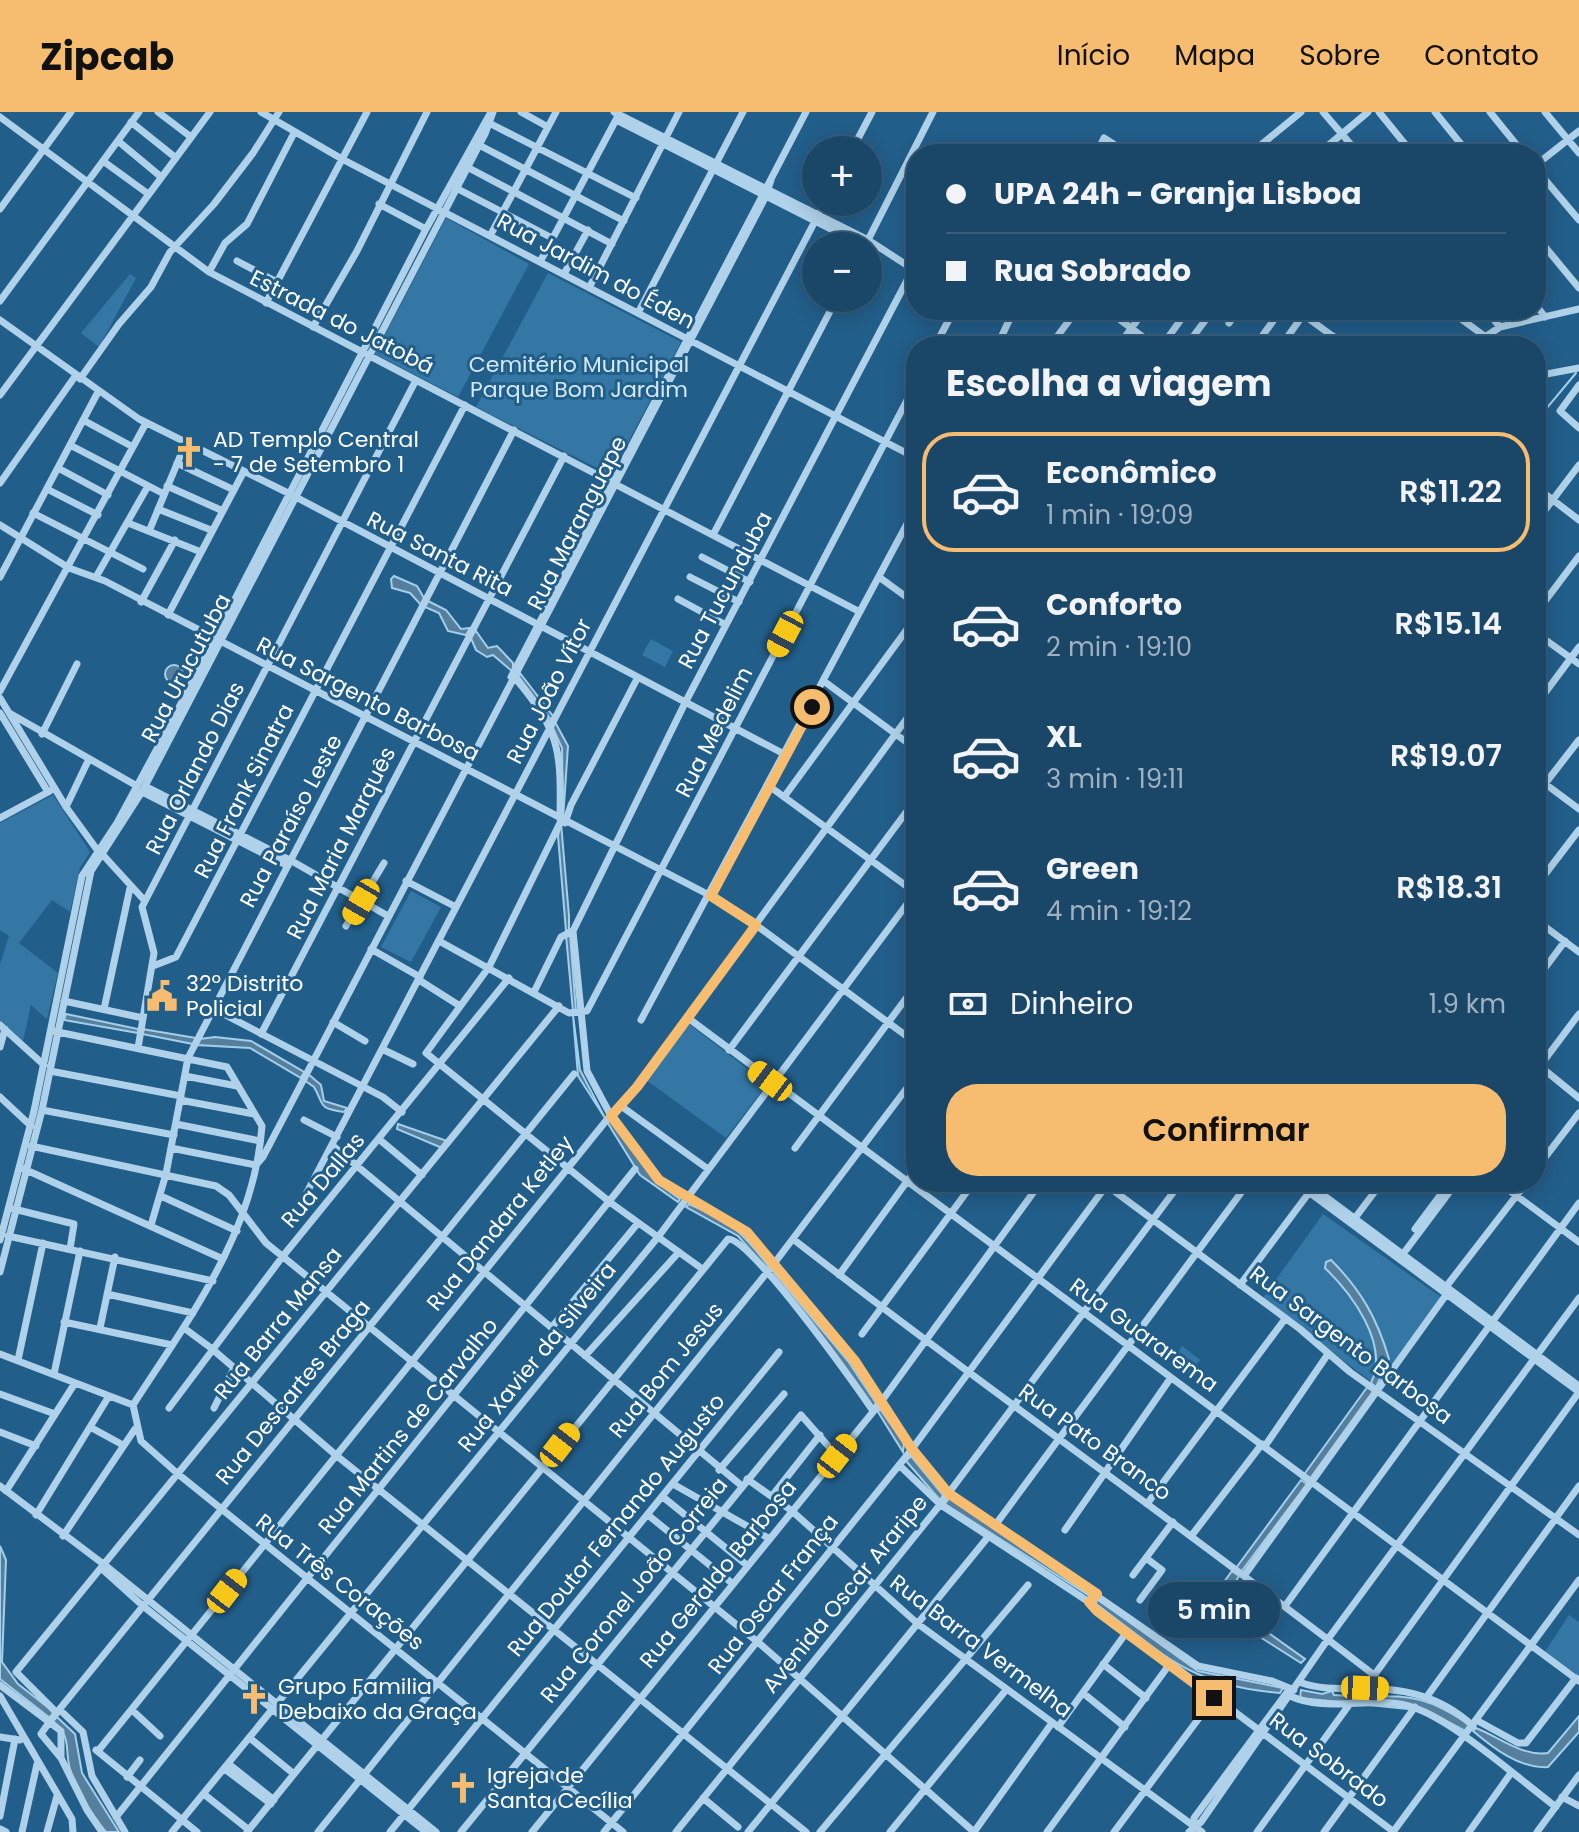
<!DOCTYPE html>
<html lang="pt">
<meta charset="utf-8">
<style>
body{margin:0;font-family:Poppins,sans-serif;background:#275071;color:#f1f3f6;height:100vh;display:flex;flex-direction:column;font-size:30px;white-space:nowrap}
*{box-sizing:border-box;margin:0}
p{font-size:26px;color:#9fb1c0}
.icon{flex:none;width:44px;height:44px;fill:none;stroke:currentColor;stroke-width:2;stroke-linecap:round;stroke-linejoin:round}
.map{position:relative;flex:1;overflow:hidden}
.drawer{position:absolute;left:906px;top:224px;width:640px;height:856px;display:flex;flex-direction:column;background:#1a4668;border-radius:32px;box-shadow:0 4px 20px #0003,0 0 0 2px #385e7c}
.drawer>*{flex:none}
.guide{position:absolute;left:906px;top:32px;width:640px;height:176px;border-radius:32px;box-shadow:0 4px 20px #0003,0 0 0 2px #385e7c;display:grid;align-content:center;height:176px;padding:0 40px;background:#1a4668}
.controls{position:absolute;left:802px;top:24px;display:grid;gap:16px}
.controls a{display:grid;place-items:center;width:80px;height:80px;border-radius:50%;background:#1a4668;box-shadow:0 4px 20px #0003,0 0 0 2px #385e7c;font-size:40px}
.end{position:absolute;width:36px;height:36px;margin:-18px;border:10px solid #f6bd71;background:#111;box-shadow:0 0 0 4px #111}
.from{border-radius:50%}
.bubble{position:absolute;height:56px;border-radius:28px;background:#1a4668;box-shadow:0 4px 20px #0003,0 0 0 2px #385e7c;font-size:26px;font-weight:600;line-height:56px;text-align:center}
.car{position:absolute;width:24px;height:48px;margin:-24px -12px;border-radius:10px;box-shadow:0 0 6px 2px #0007;background:linear-gradient(#f5c518 24%,#345 0 40%,#f5c518 0 76%,#345 0 86%,#f5c518 0)}
.guide b{display:flex;align-items:center;gap:28px;height:76px;font-size:30px}
.guide b+b{border-top:2px solid #385e7c}
.guide i{width:20px;height:20px;background:#f1f3f6}
ul{padding:0;list-style:none}
li{display:flex;align-items:center;gap:24px;height:120px;margin:0 16px 12px;padding:0 24px;border:4px solid transparent;border-radius:32px}
li div{flex:1}
li b{display:block;font-size:30px}
li em{font-style:normal;font-weight:600}
li.current{border-color:#f6bd71}
li>.icon{width:72px;height:72px;stroke-width:1.5}
h2{padding:0 40px;font-size:36px;line-height:96px}
.pay{display:flex;align-items:center;gap:20px;height:88px;padding:0 40px;font-size:30px}
.pay p{margin-inline-start:auto}
.action{display:flex;gap:16px;margin-top:auto;padding:16px 40px}
.action a{flex:1;height:92px;border-radius:32px;background:#f6bd71;color:#111;font-size:32px;font-weight:600;line-height:92px;text-align:center}
header{display:flex;align-items:center;gap:48px;box-sizing:border-box;height:112px;padding:0 40px;background:#f6bd71;color:#111}
header strong{font-size:38px}
nav{display:flex;gap:44px;margin-inline-start:auto;font-size:28px}
.map>svg:first-child{display:block}
.green{fill:#3477a5}
.water{fill:#557f9c;stroke:#a3cfeb;stroke-width:2}
.lines{fill:none;stroke-linecap:round;stroke-linejoin:round}
.stream{stroke:#a3cfeb;stroke-width:2}
.minor{stroke:#afd2ea;stroke-width:7}
.route{stroke:#f6bd71;stroke-width:10}
.labels{text-anchor:middle;dominant-baseline:central;stroke-width:6;stroke-linejoin:round;paint-order:stroke}
.street-label{font-size:22px;fill:#fff;stroke:#225e8a}
.park-label{font-size:22px;fill:#d3e9f8;stroke:#225e8a}
.poi-label{font-size:22px;fill:#fff;stroke:#225e8a;text-anchor:start}
</style>
<header>
<strong>Zipcab</strong>
<nav><a>Início</a><a>Mapa</a><a>Sobre</a><a>Contato</a></nav>
</header>
<div class="map">
<svg width="1579" height="1720" viewBox="0 0 1579 1720">
<rect width="100%" height="100%" fill="#225e8a"/>
<path class="green" d="M446 106 529 152 458 285 375 242Z
M548 161 681 230 611 363 476 295Z
M130 162 136 166 99 235 81 221Z
M651 527 673 539 665 555 642 543Z
M53 683 90 740 80 756 70 800 52 788 19 831 58 861 47 907 31 893 23 929 0 909V852L9 824 0 818V711Z
M411 779 441 795 411 850 381 835Z
M689 912 767 972 726 1026 646 968Z
M1323 1102 1441 1185 1377 1274 1262 1187Z
M1182 1234 1200 1248 1189 1263 1171 1250Z
M1569 1503 1579 1510V1566L1544 1541Z"/>
<path class="water" d="M394 464 417 474 424 486 421 493 410 481 392 476 391 467Z
M428 489 446 498 461 517 470 516 466 523 448 519 439 501 425 495Z
M476 519 488 536 497 534 513 551V560L493 543 487 545 476 538 470 524Z
M165 562a9 9 0 1 1 18 0a9 9 0 1 1-18 0Z
M520 561 553 604 551 608 519 565Z
M555 610 568 634 563 708 562 636 552 614Z
M561 711 569 804V818L566 819 558 724Z
M570 822 576 899H573L566 823Z
M66 902 138 917V921L64 908Z
M573 903 580 958 605 1006 578 964Z
M142 917 196 926 193 932 142 922Z
M215 925 251 929 304 960 301 966 250 936 197 933 200 927Z
M307 961 321 973 324 989 347 996 344 1000C317 996 325 994 314 975L304 968Z
M610 1007 654 1068 680 1087 678 1090 640 1063 607 1010Z
M398 1012 447 1029 442 1036 397 1017Z
M689 1092C732 1111 741 1118 769 1155L767 1157 738 1124 686 1095Z
M1331 1148C1361 1178 1377 1206 1389 1247L1376 1275 1371 1271C1390 1232 1351 1181 1325 1156L1326 1150Z
M772 1158 848 1249 876 1291 872 1296 769 1161Z
M1368 1274 1374 1278 1309 1368 1303 1364Z
M880 1297 904 1331 903 1340 878 1300Z
M911 1344 943 1383 940 1388 906 1349Z
M1301 1368 1307 1372 1241 1460 1236 1456Z
M949 1386 1089 1482 1088 1483 945 1392Z
M0 1434 6 1448 2 1550 18 1572 50 1597 54 1602 50 1606 0 1567Z
M1232 1459 1239 1464 1224 1489 1305 1547 1301 1551 1208 1492Z
M1097 1487 1198 1559 1283 1576 1280 1581C1192 1574 1162 1543 1096 1492Z
M1301 1578 1322 1582 1332 1579 1334 1583C1397 1588 1413 1573 1471 1614L1467 1620 1428 1599 1300 1586Z
M1579 1604V1620L1548 1655C1520 1657 1493 1636 1473 1619L1476 1616C1499 1625 1523 1645 1548 1641Z
M57 1605 75 1622 82 1661 119 1720H106C93 1705 77 1679 71 1660 63 1638 74 1628 53 1609Z"/>
<g class="lines">
<path class="stream" d="M1536 309 1576 261"/>
<path class="minor" d="M158 0 191 25
M261 0 342 47 916 346
M521 0 548 15
M614 0 868 128 916 159
M1323 0 1359 42
M1379 0 1413 42
M1435 0 1469 42
M1490 0 1524 42
M1545 0 1579 41
M0 5 209 160 860 500
M616 8 864 134
M131 10 176 46
M489 11 636 86
M118 29 160 64
M479 33 624 109
M852 38 872 0
M1034 42 1037 36 1049 42
M1096 42 1104 26 1129 42
M1250 42 1301 0
M1318 42 1368 0
M103 49 147 81
M1536 53 1579 19
M467 55 612 132
M1536 57 1579 108
M456 76 552 126
M379 92 426 117
M0 97 71 0
M490 124 556 0
M1536 124 1579 176
M867 130 933 0
M237 149 277 170
M540 150 618 4
M209 160 225 131 247 112 294 21
M564 162 588 118
M589 176 679 0
M0 189 139 0
M266 191 367 0
M1536 193 1545 205
M990 198 1010 208
M1107 198 1155 234
M1297 198 1346 234
M1449 198 1498 234
M1486 198 1500 215
M638 201 743 0
M0 208 139 307 290 382 786 643
M1229 211 1238 198
M313 215 357 139 427 0
M1485 225 1500 215 1579 197
M935 234 954 198
M997 234 1014 198
M1050 234 1077 198
M1118 234 1145 198
M1162 234 1182 206 1181 198
M1186 234 1213 198
M1255 234 1281 198
M1281 234 1303 203
M1325 234 1333 224
M1536 264 1579 256
M80 267 119 212 151 175 170 140 214 92 253 41 279 0
M1579 273 1560 299 1579 316
M0 283 210 0
M83 308 133 335
M70 333 164 382
M177 351 234 378
M58 356 108 383
M0 371 76 263
M167 374 223 399
M1536 375 1579 408
M47 377 98 403
M158 397 211 418
M33 401 143 457
M1536 410 1579 353
M128 411 201 440
M0 413 69 456 105 469 711 784 756 813 916 931
M150 417 186 330
M713 423 837 186
M702 445 750 470
M0 465 98 280
M96 465 148 374
M690 465 739 490
M879 465 916 492
M678 487 726 513
M141 490 175 428
M1536 501 1579 444
M168 503 244 359
M1536 521 1579 552
M511 565 806 0
M516 567C561 621 561 639 560 707
M825 570 916 637
M0 579 146 311
M0 586 66 695 98 739
M1536 593 1579 535
M0 601 48 680
M11 602 137 674
M42 622 77 552
M1536 665 1579 697
M1544 673 1579 628
M145 674 290 748 388 804
M769 674 916 781
M142 680 288 754
M784 685 916 505
M66 695 88 649
M0 706 50 679
M561 709 489 855 426 941 611 1091 701 1156
M565 711 571 693 638 565
M103 743 145 789
M406 769 456 795
M1536 774 1579 718
M1536 808 1579 840
M346 814 384 751
M573 819 587 959 611 1004 659 1068 747 1120 855 1249 912 1337 948 1381 1198 1554 1272 1569 1294 1578
M573 819 685 591 913 157
M439 829 569 901 587 899 916 271
M371 837 420 865
M153 854 176 845 465 293
M419 868 460 894
M1536 868 1565 829
M534 880 561 825 573 819
M64 889 143 906
M104 897 130 776
M214 897 383 985 402 1000
M688 906 1579 1569
M641 908 916 395
M333 910 365 929
M0 913 44 953
M53 919 227 955 262 1014C254 1122 189 1206 133 1293
M261 922 564 344
M0 935 5 917
M138 936 154 841 142 795 416 268
M382 937 413 952
M729 938 916 687
M1536 951 1579 986
M1540 954 1579 902
M50 959 181 984
M185 964 237 974
M0 985 31 1014
M180 988 254 1002
M621 994 708 1057
M42 998 174 1023
M304 1008 337 1025
M176 1012 260 1029
M380 1028 422 1063
M31 1034 216 1074 229 1083 266 1131 759 1531 974 1720
M333 1034 742 1374
M171 1036 256 1053 263 1045 765 86 771 68
M795 1036 916 873
M24 1057 223 1147
M1536 1057 1579 1001
M1102 1070 1300 1217 1350 1260 1579 1423
M1295 1070 1579 1280
M1306 1070 1579 1274
M1498 1070 1579 1130
M161 1084 237 1119
M305 1084 825 90
M14 1097 74 1112 70 1137
M1352 1110 1382 1070
M151 1113 166 1062 188 946 514 318
M1415 1117 1450 1070
M8 1124 213 1169
M793 1127C984 1276 1183 1414 1374 1563
M0 1128 34 999 82 764 117 711 171 611 426 117 491 0
M1400 1146 1457 1070
M0 1160 42 998 91 759 143 678 485 22 493 0
M839 1163 916 1057
M1240 1173 1317 1070
M1445 1176 1527 1070
M107 1182 193 1201
M64 1210 172 1233
M552 1215 638 1111
M100 1216 115 1145
M184 1216 211 1236 337 1344 806 1720
M862 1222 974 1070
M0 1242 133 1293
M585 1244 679 1140
M18 1248 43 1131
M54 1262 80 1139
M0 1282 55 1302
M133 1293 141 1329 178 1362 623 1720
M169 1296 283 1144 509 866
M214 1296 234 1256
M90 1315 123 1333
M0 1320 36 1334
M1265 1334 1328 1242
M899 1353 941 1393 1089 1490 1394 1720
M719 1358 784 1282
M747 1367 792 1399 918 1512 1202 1720
M673 1372 770 1427
M0 1374 106 1454 436 1720
M6 1379 75 1271
M772 1384 820 1323
M663 1385 748 1454
M1147 1392 1285 1207
M36 1403 109 1284
M648 1403 733 1472
M996 1412 1249 1070
M1065 1418 1170 1267
M1192 1423 1262 1332
M63 1424 135 1317
M102 1457 143 1494 426 1720
M1133 1463 1173 1410
M1244 1464 1446 1183
M1140 1488 1162 1458 1146 1446
M1285 1494 1579 1091
M1103 1552 1146 1586
M1299 1570C1318 1577 1335 1577 1356 1576 1401 1576 1439 1582 1473 1614
M0 1573 61 1619V1646L87 1698 102 1720
M1365 1576 1579 1280
M1083 1581 1125 1615
M1288 1583C1329 1603 1374 1581 1415 1596 1455 1610 1519 1667 1556 1695
M1428 1583 1579 1374
M0 1584 72 1707 73 1720
M60 1598 83 1620 92 1664 125 1720
M132 1598 160 1624
M57 1601 16 1560 559 894
M1478 1609 1518 1631H1526L1576 1566
M1058 1615 1126 1521
M0 1625 20 1628
M251 1627 294 1662
M96 1638 197 1720
M98 1639 605 1010 629 985 916 594
M61 1646 41 1622 50 1609 574 962
M230 1653 274 1688
M226 1658 271 1692
M127 1665 140 1648
M205 1683 249 1718
M1562 1685 1579 1694
M703 1686 738 1715
M0 1704 15 1627
M116 1705 635 1057
M1194 1713V1706L1288 1579
M0 1717 6 1720
M22 1720 37 1652
M47 1720 57 1684
M172 1720 658 1125 916 780
M247 1720 728 1127C750 1125 856 1273 873 1299
M318 1720 773 1153 916 964
M390 1720 779 1240
M461 1720 801 1303 837 1344
M532 1720 881 1290 1041 1070
M604 1720 912 1337 1109 1070
M676 1720 939 1394 1181 1070
M748 1720 988 1425
M820 1720 1028 1473
M890 1720 1006 1578
M974 1720 1052 1611
M1047 1720 1169 1553
M1114 1720 1214 1586
M1189 1720 1201 1710 1328 1527 1579 1186
M1257 1720 1349 1593
M1324 1720 1415 1595
M1393 1720 1579 1468
M1469 1720 1511 1661
M1537 1720 1579 1663"/>
</g>
<g class="lines">
<path class="route" d="M812 595 711 784 756 813 637 975 611 1004 659 1068 747 1120 855 1249 912 1337 948 1381 1097 1482 1089 1490 1097 1499 1214 1586"/>
</g>
<defs>
<symbol id="church-bare" viewBox="-9 -9 18 18"><path d="M-1.2-6h2.4v3.5h3.3v2.4h-3.3V6h-2.4V-.1h-3.3v-2.4h3.3Z" fill="#f6bd71" stroke="#225e8a" stroke-width="2.5" paint-order="stroke"/></symbol>
<symbol id="civic-bare" viewBox="-9 -9 18 18"><path d="M-.6-6.5H3V-4.5H.6V-3L4-1V1h2V6H-6V1h2V-1L-.6-3ZM-1.2 2.5V6h2.4V2.5Z" fill="#f6bd71" stroke="#225e8a" stroke-width="2.5" paint-order="stroke"/></symbol>
</defs>
<g fill-rule="evenodd">
<use href="#church-bare" x="167" y="318" width="44" height="44"/>
<use href="#civic-bare" x="140" y="862" width="44" height="44"/>
<use href="#church-bare" x="232" y="1565" width="44" height="44"/>
<use href="#church-bare" x="441" y="1654" width="44" height="44"/>
</g>
<g class="labels">
<g class="street-label">
<text transform="translate(596 159) rotate(28)">Rua Jardim do Éden</text>
<text transform="translate(342 210) rotate(27)">Estrada do Jatobá</text>
<text transform="translate(577 411) rotate(-63)">Rua Maranguape</text>
<text transform="translate(440 442) rotate(27)">Rua Santa Rita</text>
<text transform="translate(725 478) rotate(-62)">Rua Tucunduba</text>
<text transform="translate(186 556) rotate(-62)">Rua Urucutuba</text>
<text transform="translate(549 579) rotate(-63)">Rua João Vítor</text>
<text transform="translate(368 587) rotate(27)">Rua Sargento Barbosa</text>
<text transform="translate(714 620) rotate(-63)">Rua Medelim</text>
<text transform="translate(195 656) rotate(-63)">Rua Orlando Dias</text>
<text transform="translate(244 679) rotate(-63)">Rua Frank Sinatra</text>
<text transform="translate(291 709) rotate(-62)">Rua Paraíso Leste</text>
<text transform="translate(341 731) rotate(-63)">Rua Maria Marquês</text>
<text transform="translate(323 1068) rotate(-50)">Rua Dallas</text>
<text transform="translate(500 1111) rotate(-51)">Rua Dandara Ketley</text>
<text transform="translate(278 1211) rotate(-51)">Rua Barra Mansa</text>
<text transform="translate(1144 1223) rotate(36)">Rua Guararema</text>
<text transform="translate(1351 1233) rotate(37)">Rua Sargento Barbosa</text>
<text transform="translate(537 1245) rotate(-51)">Rua Xavier da Silveira</text>
<text transform="translate(666 1258) rotate(-51)">Rua Bom Jesus</text>
<text transform="translate(293 1280) rotate(-51)">Rua Descartes Braga</text>
<text transform="translate(408 1314) rotate(-51)">Rua Martins de Carvalho</text>
<text transform="translate(1095 1330) rotate(36)">Rua Pato Branco</text>
<text transform="translate(616 1413) rotate(-51)">Rua Doutor Fernando Augusto</text>
<text transform="translate(718 1462) rotate(-51)">Rua Geraldo Barbosa</text>
<text transform="translate(340 1470) rotate(38)">Rua Três Corações</text>
<text transform="translate(634 1478) rotate(-51)">Rua Coronel João Correia</text>
<text transform="translate(773 1482) rotate(-52)">Rua Oscar França</text>
<text transform="translate(845 1482) rotate(-51)">Avenida Oscar Araripe</text>
<text transform="translate(981 1534) rotate(37)">Rua Barra Vermelha</text>
<text transform="translate(1329 1648) rotate(37)">Rua Sobrado</text>
</g>
<g class="park-label">
<text x="579" y="252">Cemitério Municipal<tspan x="579" dy="25">Parque Bom Jardim</tspan></text>
</g>
<g class="poi-label">
<text x="213" y="327">AD Templo Central<tspan x="213" dy="25">- 7 de Setembro 1</tspan></text>
<text x="186" y="871">32º Distrito<tspan x="186" dy="25">Policial</tspan></text>
<text x="278" y="1574">Grupo Familia<tspan x="278" dy="25">Debaixo da Graça</tspan></text>
<text x="487" y="1663">Igreja de<tspan x="487" dy="25">Santa Cecília</tspan></text>
</g>
</g>
</svg>
<div class="controls">
<a>+</a>
<a>−</a>
</div>
<i class="end from" style="left:812px;top:595px"></i>
<i class="end" style="left:1214px;top:1586px"></i>
<div class="bubble" style="left:1148px;top:1470px;width:132px">5 min</div>
<i class="car" style="left:785px;top:522px;rotate:208deg"></i>
<i class="car" style="left:361px;top:790px;rotate:210deg"></i>
<i class="car" style="left:770px;top:969px;rotate:307deg"></i>
<i class="car" style="left:560px;top:1333px;rotate:38deg"></i>
<i class="car" style="left:837px;top:1344px;rotate:38deg"></i>
<i class="car" style="left:227px;top:1479px;rotate:38deg"></i>
<i class="car" style="left:1365px;top:1576px;rotate:92deg"></i>
<div class="guide">
<b><i class="from"></i>UPA 24h - Granja Lisboa</b>
<b><i></i>Rua Sobrado</b>
</div>
<section class="drawer">
<h2>Escolha a viagem</h2>
<ul>
<li class="current"><svg class="icon" aria-label="car" viewBox="0 0 24 24"><path d="M5 17H2v-5l4-1 3-4h7l3 4 3 1v5h-3M9 17h6M6 11h13"/><circle cx="7" cy="17" r="2"/><circle cx="17" cy="17" r="2"/></svg><div><b>Econômico</b><p>1 min · 19:09</p></div><em>R$11.22</em></li>
<li><svg class="icon" aria-label="car" viewBox="0 0 24 24"><path d="M5 17H2v-5l4-1 3-4h7l3 4 3 1v5h-3M9 17h6M6 11h13"/><circle cx="7" cy="17" r="2"/><circle cx="17" cy="17" r="2"/></svg><div><b>Conforto</b><p>2 min · 19:10</p></div><em>R$15.14</em></li>
<li><svg class="icon" aria-label="car" viewBox="0 0 24 24"><path d="M5 17H2v-5l4-1 3-4h7l3 4 3 1v5h-3M9 17h6M6 11h13"/><circle cx="7" cy="17" r="2"/><circle cx="17" cy="17" r="2"/></svg><div><b>XL</b><p>3 min · 19:11</p></div><em>R$19.07</em></li>
<li><svg class="icon" aria-label="car" viewBox="0 0 24 24"><path d="M5 17H2v-5l4-1 3-4h7l3 4 3 1v5h-3M9 17h6M6 11h13"/><circle cx="7" cy="17" r="2"/><circle cx="17" cy="17" r="2"/></svg><div><b>Green</b><p>4 min · 19:12</p></div><em>R$18.31</em></li>
</ul>
<div class="pay"><svg class="icon" aria-label="cash" viewBox="0 0 24 24"><path d="M3 7h18v10H3z"/><circle cx="12" cy="12" r="2"/></svg>Dinheiro<p>1.9 km</p></div>
<div class="action"><a>Confirmar</a></div>
</section>
</div>
